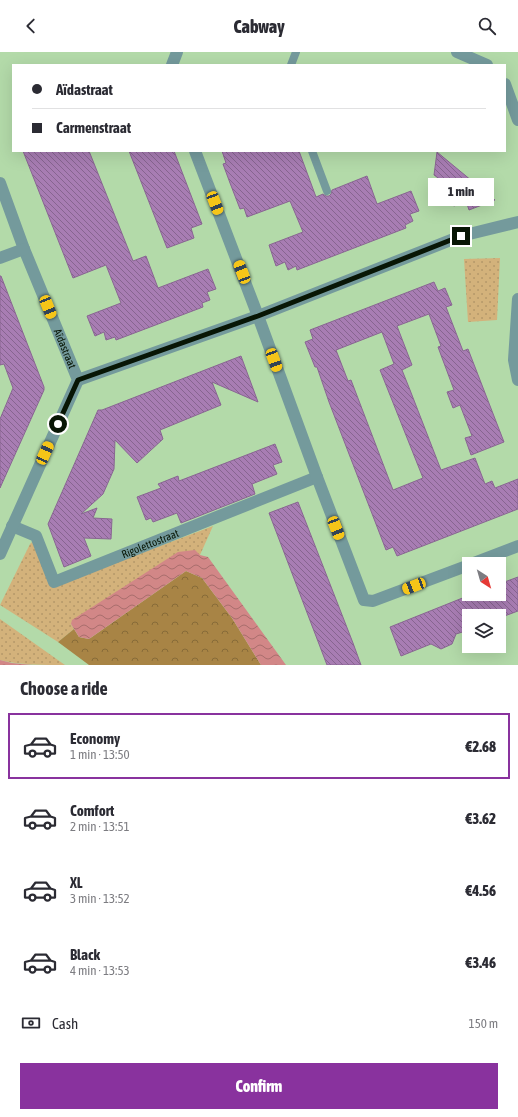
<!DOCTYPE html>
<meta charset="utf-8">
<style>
body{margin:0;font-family:"Asap Condensed",sans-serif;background:#f7f7f7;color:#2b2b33;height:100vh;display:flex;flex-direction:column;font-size:15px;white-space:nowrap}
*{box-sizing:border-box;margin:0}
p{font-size:13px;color:#7c7c81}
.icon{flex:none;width:22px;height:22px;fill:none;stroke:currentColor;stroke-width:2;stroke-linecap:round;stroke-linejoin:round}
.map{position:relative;height:613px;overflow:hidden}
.side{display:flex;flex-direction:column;background:#fff;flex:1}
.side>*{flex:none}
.banner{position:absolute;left:12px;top:12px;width:494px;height:88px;border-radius:0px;box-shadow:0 4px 16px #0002;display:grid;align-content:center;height:88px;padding:0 20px;background:#fff}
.needle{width:26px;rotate:143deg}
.tools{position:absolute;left:462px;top:505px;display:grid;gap:8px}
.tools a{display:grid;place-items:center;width:44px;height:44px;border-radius:0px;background:#fff;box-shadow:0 4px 16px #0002;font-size:20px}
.end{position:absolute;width:18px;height:18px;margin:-9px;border:5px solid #081605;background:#fff;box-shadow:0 0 0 2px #fff}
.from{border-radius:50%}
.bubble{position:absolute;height:28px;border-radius:0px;background:#fff;box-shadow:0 4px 16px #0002;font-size:13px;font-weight:800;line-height:28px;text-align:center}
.car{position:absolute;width:12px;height:24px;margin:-12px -6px;border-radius:5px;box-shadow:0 0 3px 1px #0007;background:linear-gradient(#f5c518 24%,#345 0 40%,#f5c518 0 76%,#345 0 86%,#f5c518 0)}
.banner b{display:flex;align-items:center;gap:14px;height:38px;font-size:15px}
.banner b+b{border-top:1px solid #e1e1e2}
.banner i{width:10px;height:10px;background:#2b2b33}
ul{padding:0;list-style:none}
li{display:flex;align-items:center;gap:12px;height:66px;margin:0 8px 6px;padding:0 12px;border:2px solid transparent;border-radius:0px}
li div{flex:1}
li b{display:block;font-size:15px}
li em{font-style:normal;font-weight:800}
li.on{border-color:#89329e}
li>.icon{width:36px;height:36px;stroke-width:1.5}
h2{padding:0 20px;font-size:18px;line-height:48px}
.pay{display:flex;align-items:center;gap:10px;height:44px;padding:0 20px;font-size:15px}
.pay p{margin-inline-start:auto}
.cta{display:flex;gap:8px;margin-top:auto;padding:8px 20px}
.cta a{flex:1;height:46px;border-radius:0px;background:#89329e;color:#fff;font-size:16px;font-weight:800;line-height:46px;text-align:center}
header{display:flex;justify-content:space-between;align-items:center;height:52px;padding:0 20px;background:#fff;font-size:18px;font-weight:800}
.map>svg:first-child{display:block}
.green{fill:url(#green-dots)}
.forest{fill:url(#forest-crowns)}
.water{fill:url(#water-waves)}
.building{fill:url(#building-back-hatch);stroke:#896692;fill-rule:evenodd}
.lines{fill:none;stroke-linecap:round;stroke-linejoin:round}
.service{stroke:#749a9c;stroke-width:8}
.pedestrian{stroke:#749a9c;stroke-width:12}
.minor{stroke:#749a9c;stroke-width:12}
.route{stroke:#081605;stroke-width:5}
.labels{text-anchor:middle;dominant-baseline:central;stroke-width:3;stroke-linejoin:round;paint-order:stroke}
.street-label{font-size:11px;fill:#081605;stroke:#c0e7b6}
</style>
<header><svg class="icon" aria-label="back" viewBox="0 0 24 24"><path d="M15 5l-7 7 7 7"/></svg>Cabway<svg class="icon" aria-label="search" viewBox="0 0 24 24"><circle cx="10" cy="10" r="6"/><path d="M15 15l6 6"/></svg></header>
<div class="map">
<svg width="518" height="613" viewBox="0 0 518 613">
<defs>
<pattern id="green-dots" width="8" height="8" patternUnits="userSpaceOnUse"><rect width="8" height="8" fill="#d3b27b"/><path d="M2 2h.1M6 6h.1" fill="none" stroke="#b49869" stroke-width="1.8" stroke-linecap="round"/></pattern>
<pattern id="forest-crowns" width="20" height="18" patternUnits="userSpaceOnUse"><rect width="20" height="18" fill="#a88445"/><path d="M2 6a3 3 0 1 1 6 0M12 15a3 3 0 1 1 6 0" fill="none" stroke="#876b38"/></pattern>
<pattern id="water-waves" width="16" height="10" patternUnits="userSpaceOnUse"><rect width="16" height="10" fill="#d28787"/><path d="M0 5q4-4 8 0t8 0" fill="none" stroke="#a86d6c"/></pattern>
<pattern id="building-back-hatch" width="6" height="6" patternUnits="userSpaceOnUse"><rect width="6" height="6" fill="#a87db3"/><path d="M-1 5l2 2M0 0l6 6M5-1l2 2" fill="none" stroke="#876590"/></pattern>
</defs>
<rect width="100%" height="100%" fill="#b3daa9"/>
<path class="green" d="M500 206 497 268 468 270 464 207Z
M213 474 200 503 71 572 74 577 58 590 0 553 30 492 32 490 52 535Z
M0 567 65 613C43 613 21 613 0 608Z"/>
<path class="forest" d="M186 519 202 526 232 566 261 613H89L58 590 74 577 79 585 89 587Z"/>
<path class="water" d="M195 498 200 503 208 505 286 613H261L232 566 202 526 186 519 89 587 79 585 71 572 72 568 178 500Z
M0 608 12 611 33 613H0Z"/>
<path class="building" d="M23 99H89L133 209 146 204 158 236 208 217 216 237 207 240 210 248 202 251 203 255 116 288 115 285 106 288 104 280 95 284 87 264 121 251 106 213 73 226Z
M129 99H174L202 172 191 176 194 186 167 196Z
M222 99H299L316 145 323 142 326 144H329L331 142 332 138 367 124 377 152 411 139 419 159 410 162 413 169 405 173 406 176 297 218 296 214 288 218 285 210 276 214 269 193 303 180 290 149 247 165 244 156 240 157 230 131 223 112 226 111Z
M437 100 495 148 469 158 466 149 454 154 442 145 445 131 434 123Z
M0 224H1L44 335V338L0 436V367L13 336 4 312 0 313Z
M434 230 438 239 445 236 452 253 446 255 463 299 468 297 504 390 471 403 465 386 472 384 460 353 453 356 447 340 454 338 438 295 441 294 429 262 397 274 412 313 402 318 410 338 441 418 475 406 485 432 492 429 495 436 518 427V457L397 504 393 495 386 498 329 350 317 315H315L305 290 313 287 310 278ZM382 280 394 312 380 318 423 426 393 438 351 328 348 329 336 298Z
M241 304 258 350 212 330 221 353 160 378 163 387 137 411 115 388 114 417 103 442 81 462 97 456 93 466 112 467 111 487 84 486 91 504 64 515 48 472 98 358H102Z
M275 392 282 410 273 413 277 422 252 432 255 442 181 471 177 461 153 470 151 466 146 468 137 445 161 436 158 432 178 424 179 429Z
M298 450 353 591 361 613H327L269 461Z
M518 525V559L499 566V564H469V578L456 582 452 592 441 597 431 592 401 604 390 575 465 545 467 549 484 542H499V532Z"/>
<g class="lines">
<path class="service" d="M291 13 296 0
M312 99 327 139"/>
<path class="pedestrian" id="s1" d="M12 474 36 484 54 530 317 425"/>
<g class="minor">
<path d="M457 0 487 13"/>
<path d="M172 13 177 0"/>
<path d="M505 32 518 68"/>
<path d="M195 99 258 264 317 425 364 548 373 549 469 513"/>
<path id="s2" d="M0 131 24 197 78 328 0 502"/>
<path d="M0 206 24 197"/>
<path d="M518 247 514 308 518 328"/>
<path d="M78 328 258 264 461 184 518 170"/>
<path d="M471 512 518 494"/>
</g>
</g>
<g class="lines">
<path class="route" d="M58 372 78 328 258 264 461 184"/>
</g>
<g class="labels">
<g class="street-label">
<text stroke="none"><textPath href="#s2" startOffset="178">Aïdastraat</textPath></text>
<text stroke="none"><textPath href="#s1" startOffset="179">Rigolettostraat</textPath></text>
</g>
</g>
</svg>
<div class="tools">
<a><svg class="needle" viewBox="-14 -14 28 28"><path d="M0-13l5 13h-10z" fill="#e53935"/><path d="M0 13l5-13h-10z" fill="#7c7c81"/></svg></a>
<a><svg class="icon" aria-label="layers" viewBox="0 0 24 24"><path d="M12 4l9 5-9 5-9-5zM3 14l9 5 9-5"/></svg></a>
</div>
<i class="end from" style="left:58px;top:372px"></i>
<i class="end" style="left:461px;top:184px"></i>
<div class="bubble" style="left:428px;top:126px;width:66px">1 min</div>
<i class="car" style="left:215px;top:151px;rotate:159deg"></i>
<i class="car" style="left:242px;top:220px;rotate:339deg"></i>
<i class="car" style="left:48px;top:255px;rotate:158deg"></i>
<i class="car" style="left:274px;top:308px;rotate:160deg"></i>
<i class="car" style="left:45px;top:401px;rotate:24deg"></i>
<i class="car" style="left:336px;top:476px;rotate:159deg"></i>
<i class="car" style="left:414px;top:534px;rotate:249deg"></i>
<div class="banner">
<b><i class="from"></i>Aïdastraat</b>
<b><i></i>Carmenstraat</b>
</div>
</div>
<section class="side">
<h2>Choose a ride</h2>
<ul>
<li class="on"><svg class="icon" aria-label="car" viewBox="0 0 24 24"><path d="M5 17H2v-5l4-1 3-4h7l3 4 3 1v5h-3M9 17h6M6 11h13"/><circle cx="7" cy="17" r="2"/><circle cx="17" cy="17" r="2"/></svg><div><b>Economy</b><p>1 min · 13:50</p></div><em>€2.68</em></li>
<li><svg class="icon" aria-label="car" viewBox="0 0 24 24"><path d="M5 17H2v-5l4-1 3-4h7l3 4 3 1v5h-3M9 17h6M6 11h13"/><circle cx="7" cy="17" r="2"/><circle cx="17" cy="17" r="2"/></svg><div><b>Comfort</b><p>2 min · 13:51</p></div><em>€3.62</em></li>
<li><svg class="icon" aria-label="car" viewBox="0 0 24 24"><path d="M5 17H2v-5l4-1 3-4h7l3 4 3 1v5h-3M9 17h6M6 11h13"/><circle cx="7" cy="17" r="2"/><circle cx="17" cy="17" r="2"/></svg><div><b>XL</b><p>3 min · 13:52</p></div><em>€4.56</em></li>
<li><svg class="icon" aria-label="car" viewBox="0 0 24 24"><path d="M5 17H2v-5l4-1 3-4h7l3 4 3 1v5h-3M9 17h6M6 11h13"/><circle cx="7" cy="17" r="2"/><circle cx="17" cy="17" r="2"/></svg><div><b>Black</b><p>4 min · 13:53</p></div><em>€3.46</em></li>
</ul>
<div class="pay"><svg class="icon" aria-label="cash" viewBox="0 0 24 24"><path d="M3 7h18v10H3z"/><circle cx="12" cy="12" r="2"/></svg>Cash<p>150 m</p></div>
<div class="cta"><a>Confirm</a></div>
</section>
